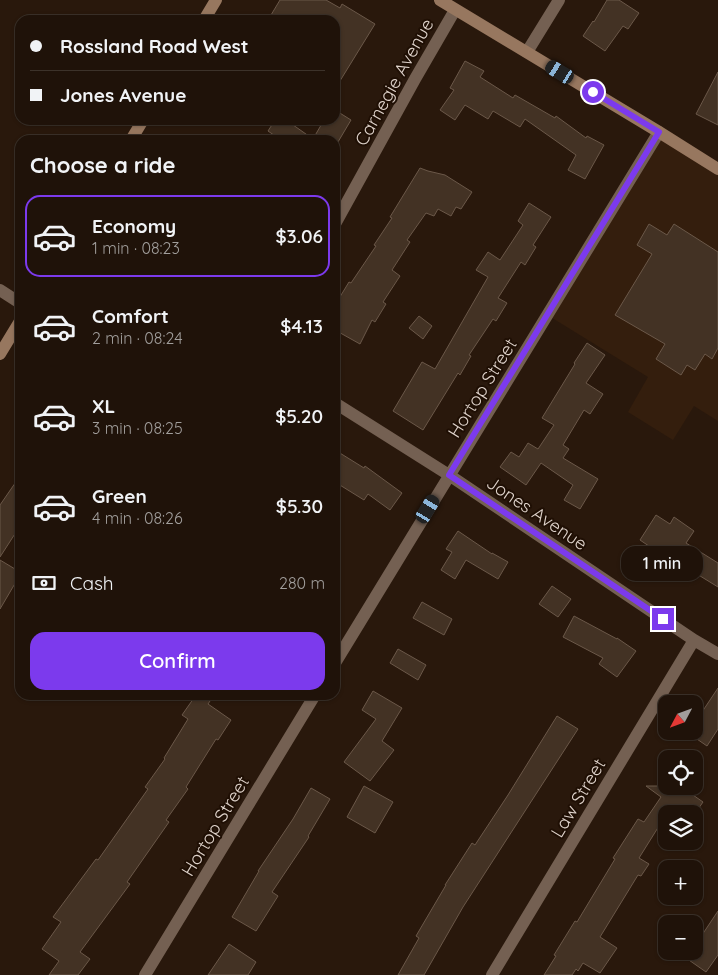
<!DOCTYPE html>
<meta charset="utf-8">
<style>
body{margin:0;font-family:Quicksand,sans-serif;background:#271b12;color:#f1f3f6;height:100vh;display:flex;flex-direction:column;font-size:19px;white-space:nowrap}
*{box-sizing:border-box;margin:0}
p{font-size:16px;color:#a19e9c}
.icon{flex:none;width:28px;height:28px;fill:none;stroke:currentColor;stroke-width:2;stroke-linecap:round;stroke-linejoin:round}
.map{position:relative;flex:1;overflow:hidden}
.panel{position:absolute;left:15px;top:135px;width:325px;height:565px;display:flex;flex-direction:column;background:#1f1209;border-radius:15px;box-shadow:0 1px 4px #0004,0 0 0 1px #3c322a}
.panel>*{flex:none}
.hud{position:absolute;left:15px;top:15px;width:325px;height:110px;border-radius:15px;box-shadow:0 1px 4px #0004,0 0 0 1px #3c322a;display:grid;align-content:center;height:110px;padding:0 15px;background:#1f1209}
.needle{width:32px;rotate:229deg}
.fabs{position:absolute;left:658px;top:695px;display:grid;gap:10px}
.fabs a{display:grid;place-items:center;width:45px;height:45px;border-radius:10px;background:#1f1209;box-shadow:0 1px 4px #0004,0 0 0 1px #3c322a;font-size:25px}
.end{position:absolute;width:22px;height:22px;margin:-11px;border:6px solid #7c3aed;background:#fff;box-shadow:0 0 0 2px #fff}
.from{border-radius:50%}
.bubble{position:absolute;height:35px;border-radius:15px;background:#1f1209;box-shadow:0 1px 4px #0004,0 0 0 1px #3c322a;font-size:16px;font-weight:600;line-height:35px;text-align:center}
.car{position:absolute;width:15px;height:30px;margin:-15px -8px;border-radius:6px;box-shadow:0 0 4px 1px #0007;background:linear-gradient(#222 24%,#8ab4d8 0 40%,#222 0 76%,#8ab4d8 0 86%,#222 0)}
.hud b{display:flex;align-items:center;gap:18px;height:48px;font-size:19px}
.hud b+b{border-top:1px solid #3c322a}
.hud i{width:12px;height:12px;background:#f1f3f6}
ul{padding:0;list-style:none}
li{display:flex;align-items:center;gap:15px;height:82px;margin:0 10px 8px;padding:0 5px;border:2px solid transparent;border-radius:15px}
li div{flex:1}
li b{display:block;font-size:19px}
li em{font-style:normal;font-weight:600}
li.active{border-color:#7c3aed}
li>.icon{width:45px;height:45px;stroke-width:1.5}
h2{padding:0 15px;font-size:22px;line-height:60px}
.pay{display:flex;align-items:center;gap:12px;height:55px;padding:0 15px;font-size:19px}
.pay p{margin-inline-start:auto}
.button{display:flex;gap:10px;margin-top:auto;padding:10px 15px}
.button a{flex:1;height:58px;border-radius:15px;background:#7c3aed;color:#fff;font-size:20px;font-weight:600;line-height:58px;text-align:center}
.map>svg:first-child{display:block}
.built{fill:#341e0d}
.building{fill:#433224;stroke:#6b5849}
.lines{fill:none;stroke-linecap:round;stroke-linejoin:round}
.street{stroke:#746052;stroke-width:12}
.secondary{stroke:#97775f;stroke-width:12}
.route{stroke:#7c3aed;stroke-width:6}
.labels{text-anchor:middle;dominant-baseline:central;stroke-width:4;stroke-linejoin:round;paint-order:stroke}
.street-label{font-size:18px;fill:#e0d4cc;stroke:#1f0f04}
</style>
<div class="map">
<svg width="718" height="975" viewBox="0 0 718 975">
<rect width="100%" height="100%" fill="#29180c"/>
<path class="built" d="M659 132 718 169V421L694 406 673 440 628 412 648 377 549 316Z"/>
<path class="building" d="M280 0H326L340 8 342 4 375 24 335 89V20H268Z
M607 0H619L639 13 628 29 623 26 605 51 583 36 593 21 594 22Z
M465 61 484 71 480 77 513 98 515 95 555 118 556 116 586 138 587 136 604 145 585 179 568 170 576 155 525 119 520 127 493 111 488 119 465 105 455 120 440 110 454 90 450 88Z
M718 72V125L696 114Z
M335 110 351 120 335 147V140H281L268 131 275 120H286L313 139 324 120H335Z
M420 168 428 171 445 175 472 192 461 209 456 207 451 216 438 209 434 216 426 213 407 240 410 242 392 270 400 276 383 302 386 304 375 322 372 320 360 344 335 330V305L349 282 351 283 376 246 374 245 392 218 390 217Z
M529 203 551 217 533 245 536 247 525 265 521 262 498 298 507 303 496 321 493 319 469 355 471 356 460 375 458 373 423 430 393 411 422 362 435 369 488 277 476 270 488 252 500 260 523 225 518 221Z
M649 224 667 235 674 224 718 252V348L712 359 705 354 695 370 687 365 681 375 656 359 665 344 615 315 652 254 637 245Z
M419 316 432 326 423 339 409 328Z
M587 343 605 355 586 383 603 394 590 414 584 410 563 445 569 449 563 458 598 479 580 509 564 500 573 485 541 463 526 485 500 467 511 452 519 457 528 443 538 449 554 425 542 418 575 364 574 363Z
M335 450 364 468 365 466 402 493 390 510 368 494 364 500 335 482Z
M20 476V526L0 557V505Z
M656 515 670 524 674 517 694 531 686 543 718 563V587L666 555 665 557 640 540Z
M458 531 492 554V553L508 562 498 579 466 560 455 579 441 570 452 552 446 549Z
M0 560 20 572V575L0 609Z
M552 586 571 599 558 617 539 604Z
M422 602 452 619 444 635 413 618Z
M574 616 617 639V638L636 651 617 677 599 664 603 658 563 637Z
M398 649 426 665 418 680 390 663Z
M718 688V729L707 746 694 737V724Z
M373 691 402 708 382 741 394 750 370 781 344 762 376 719 362 710Z
M196 695H214L208 704 231 720 218 740 216 739 186 787 188 789 166 820 169 822 127 882 130 884 80 952 90 959 78 975H49L59 961 42 949 61 922 53 917 96 859 98 860 148 789 145 787 165 759 164 758 188 719 182 715Z
M557 716 578 729 463 907 424 975H398L419 938 416 936 446 885H445L472 843 475 845 508 795Z
M364 786 393 802 375 833 347 817Z
M646 786H680L703 802 694 815 682 806 677 814H666V831L659 826 639 858 649 864 641 876 638 875 600 937 617 948 600 973 583 963 578 971 576 969 572 975H544L556 956 554 955 575 921 577 922 615 859 613 858 638 819 644 822 661 797Z
M311 788 330 799 308 836 309 837 272 892 278 896 256 931 232 917 259 871H258L293 819Z
M718 911V955L706 972 686 958 691 951H694V947Z
M229 944 256 962 248 975H208Z"/>
<g class="lines">
<path class="street" d="M527 52 559 0
M335 224 415 79 455 10
M0 290 20 303
M335 403 449 475 694 640 718 654
M335 663 659 132
M145 975 315 695
M492 975 694 640"/>
<path class="secondary" d="M440 0 659 132 718 169
M204 20 216 0
M131 140 143 120
M0 354 20 321"/>
</g>
<g class="lines">
<path class="route" d="M593 92 659 132 449 475 663 619"/>
</g>
<g class="labels">
<g class="street-label">
<text transform="translate(394 82) rotate(-61)">Carnegie Avenue</text>
<text transform="translate(482 388) rotate(-58)">Hortop Street</text>
<text transform="translate(537 513) rotate(34)">Jones Avenue</text>
<text transform="translate(578 798) rotate(-59)">Law Street</text>
<text transform="translate(215 826) rotate(-59)">Hortop Street</text>
</g>
</g>
</svg>
<div class="fabs">
<a><svg class="needle" viewBox="-14 -14 28 28"><path d="M0-13l5 13h-10z" fill="#e53935"/><path d="M0 13l5-13h-10z" fill="#a19e9c"/></svg></a>
<a><svg class="icon" aria-label="locate" viewBox="0 0 24 24"><circle cx="12" cy="12" r="6"/><path d="M12 2v4M12 18v4M2 12h4M18 12h4"/></svg></a>
<a><svg class="icon" aria-label="layers" viewBox="0 0 24 24"><path d="M12 4l9 5-9 5-9-5zM3 14l9 5 9-5"/></svg></a>
<a>+</a>
<a>−</a>
</div>
<i class="end from" style="left:593px;top:92px"></i>
<i class="end" style="left:663px;top:619px"></i>
<div class="bubble" style="left:621px;top:546px;width:82px">1 min</div>
<i class="car" style="left:560px;top:72px;rotate:301deg"></i>
<i class="car" style="left:428px;top:509px;rotate:31deg"></i>
<div class="hud">
<b><i class="from"></i>Rossland Road West</b>
<b><i></i>Jones Avenue</b>
</div>
<section class="panel">
<h2>Choose a ride</h2>
<ul>
<li class="active"><svg class="icon" aria-label="car" viewBox="0 0 24 24"><path d="M5 17H2v-5l4-1 3-4h7l3 4 3 1v5h-3M9 17h6M6 11h13"/><circle cx="7" cy="17" r="2"/><circle cx="17" cy="17" r="2"/></svg><div><b>Economy</b><p>1 min · 08:23</p></div><em>$3.06</em></li>
<li><svg class="icon" aria-label="car" viewBox="0 0 24 24"><path d="M5 17H2v-5l4-1 3-4h7l3 4 3 1v5h-3M9 17h6M6 11h13"/><circle cx="7" cy="17" r="2"/><circle cx="17" cy="17" r="2"/></svg><div><b>Comfort</b><p>2 min · 08:24</p></div><em>$4.13</em></li>
<li><svg class="icon" aria-label="car" viewBox="0 0 24 24"><path d="M5 17H2v-5l4-1 3-4h7l3 4 3 1v5h-3M9 17h6M6 11h13"/><circle cx="7" cy="17" r="2"/><circle cx="17" cy="17" r="2"/></svg><div><b>XL</b><p>3 min · 08:25</p></div><em>$5.20</em></li>
<li><svg class="icon" aria-label="car" viewBox="0 0 24 24"><path d="M5 17H2v-5l4-1 3-4h7l3 4 3 1v5h-3M9 17h6M6 11h13"/><circle cx="7" cy="17" r="2"/><circle cx="17" cy="17" r="2"/></svg><div><b>Green</b><p>4 min · 08:26</p></div><em>$5.30</em></li>
</ul>
<div class="pay"><svg class="icon" aria-label="cash" viewBox="0 0 24 24"><path d="M3 7h18v10H3z"/><circle cx="12" cy="12" r="2"/></svg>Cash<p>280 m</p></div>
<div class="button"><a>Confirm</a></div>
</section>
</div>
